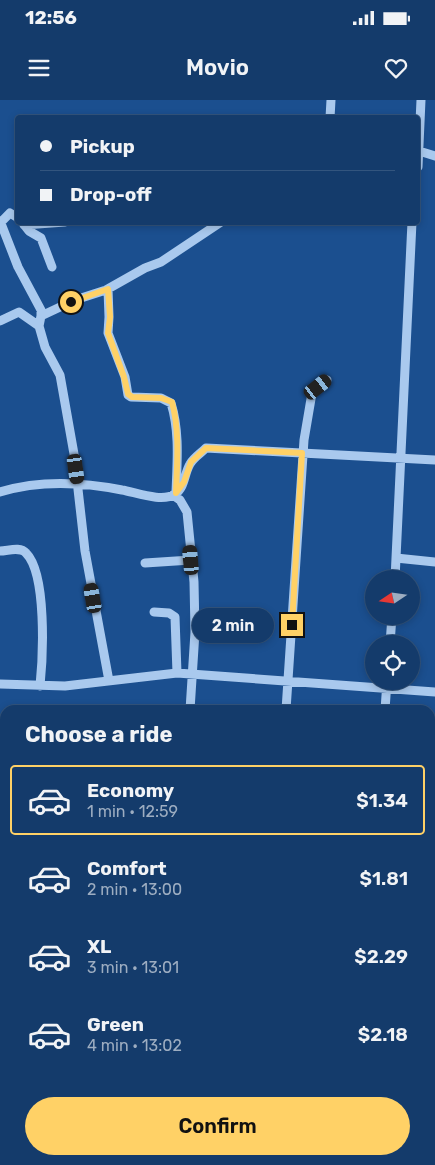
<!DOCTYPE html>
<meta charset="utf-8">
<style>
body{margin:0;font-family:Rubik,sans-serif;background:#214673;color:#f1f3f6;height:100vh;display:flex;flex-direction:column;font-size:19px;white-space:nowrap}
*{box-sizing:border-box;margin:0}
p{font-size:16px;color:#9dadc1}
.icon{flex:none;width:28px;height:28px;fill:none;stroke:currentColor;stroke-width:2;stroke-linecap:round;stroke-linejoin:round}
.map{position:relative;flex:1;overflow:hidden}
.drawer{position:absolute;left:0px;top:605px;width:435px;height:460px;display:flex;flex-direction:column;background:#143b6b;border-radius:15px 15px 0 0;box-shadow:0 2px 8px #0003,0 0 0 1px #33557e}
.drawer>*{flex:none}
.top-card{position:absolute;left:15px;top:15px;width:405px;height:110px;border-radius:5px;box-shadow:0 2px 8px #0003,0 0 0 1px #33557e;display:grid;align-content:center;height:110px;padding:0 25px;background:#143b6b}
.needle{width:32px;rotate:257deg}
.controls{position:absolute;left:365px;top:470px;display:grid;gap:10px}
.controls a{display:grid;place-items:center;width:55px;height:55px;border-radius:50%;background:#143b6b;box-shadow:0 2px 8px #0003,0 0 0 1px #33557e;font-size:25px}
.end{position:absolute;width:22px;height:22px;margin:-11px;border:6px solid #ffd166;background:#111;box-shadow:0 0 0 2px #111}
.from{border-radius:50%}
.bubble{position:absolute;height:35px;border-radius:18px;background:#143b6b;box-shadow:0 2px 8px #0003,0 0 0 1px #33557e;font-size:16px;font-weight:600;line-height:35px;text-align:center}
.car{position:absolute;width:15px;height:30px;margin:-15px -8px;border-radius:6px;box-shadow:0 0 4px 1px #0007;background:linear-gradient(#222 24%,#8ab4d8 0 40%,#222 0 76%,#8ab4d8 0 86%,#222 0)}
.top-card b{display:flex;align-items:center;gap:18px;height:48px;font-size:19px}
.top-card b+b{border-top:1px solid #33557e}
.top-card i{width:12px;height:12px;background:#f1f3f6}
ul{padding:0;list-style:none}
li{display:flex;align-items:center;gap:15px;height:70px;margin:0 10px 8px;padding:0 15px;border:2px solid transparent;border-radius:5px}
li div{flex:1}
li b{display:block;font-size:19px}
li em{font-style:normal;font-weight:600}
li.current{border-color:#ffd166}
li>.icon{width:45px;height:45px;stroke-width:1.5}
h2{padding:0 25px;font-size:22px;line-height:60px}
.primary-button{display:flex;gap:10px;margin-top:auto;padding:10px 25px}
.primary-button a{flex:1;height:58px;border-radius:30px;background:#ffd166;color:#111;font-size:20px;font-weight:600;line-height:58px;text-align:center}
.status{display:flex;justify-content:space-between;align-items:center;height:35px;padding:0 25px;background:#143b6b;direction:ltr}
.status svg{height:14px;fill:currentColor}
header{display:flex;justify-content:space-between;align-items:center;height:65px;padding:0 25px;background:#143b6b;font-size:22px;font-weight:600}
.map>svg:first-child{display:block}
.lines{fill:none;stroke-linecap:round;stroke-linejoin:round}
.minor{stroke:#a9c9ee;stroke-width:9}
.route{stroke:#ffd166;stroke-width:6}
</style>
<div class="status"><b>12:56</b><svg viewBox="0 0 49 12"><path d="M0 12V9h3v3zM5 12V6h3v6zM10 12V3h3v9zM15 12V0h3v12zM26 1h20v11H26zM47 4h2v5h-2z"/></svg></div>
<header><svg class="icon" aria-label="menu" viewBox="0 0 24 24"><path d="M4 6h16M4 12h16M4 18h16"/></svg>Movio<svg class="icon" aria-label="heart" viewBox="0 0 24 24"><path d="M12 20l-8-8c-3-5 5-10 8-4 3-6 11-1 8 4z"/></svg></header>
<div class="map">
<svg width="435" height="1065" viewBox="0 0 435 1065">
<rect width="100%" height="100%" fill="#1b4f8f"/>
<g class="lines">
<path class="minor" d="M330 18 331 0
M419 51 435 56
M418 67 421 0
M0 121 18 167 41 210V216
M1 122 10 113 18 118
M22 122 29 131 41 138 52 167
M24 125 65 122
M108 189 109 217 108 233 125 277 128 295 131 297 161 298 171 303C180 332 177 363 176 393
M0 221 19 212 39 226 45 247 60 275 74 354 85 451 109 581
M39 226 41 216 75 200 106 190 145 168 161 162 221 122
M0 392C39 380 82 382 122 390 135 392 162 403 175 394 185 388 184 374 190 364 193 358 201 353 206 348L435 360
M173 395 180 400 187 412 194 482 195 532 190 610
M0 451C8 451 20 446 26 453 47 474 43 557 40 586
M396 458 435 462
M145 463 191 460
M395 479 412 122
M154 512 169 513 175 517 177 573
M390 544 392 516
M0 584 65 586 177 573 435 592
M286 610 304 340 312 293 327 280
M385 610 387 581
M0 840 5 844
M430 849H435
M0 870 2 873 0 875
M430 980H435
M272 1060V1065
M277 1060 284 1065
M306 1060 312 1065
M19 1065 37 1063 55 1065
M202 1065V1060
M363 1065H366"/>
</g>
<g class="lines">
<path class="route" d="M71 202 108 189 110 217 108 233 124 277 128 294 132 297 161 298 172 302C180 332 177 363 176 393L184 382 191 362 206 348 302 353 292 525"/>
</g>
</svg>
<div class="controls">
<a><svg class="needle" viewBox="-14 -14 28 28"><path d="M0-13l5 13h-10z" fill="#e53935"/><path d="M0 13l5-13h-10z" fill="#9dadc1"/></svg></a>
<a><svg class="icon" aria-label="locate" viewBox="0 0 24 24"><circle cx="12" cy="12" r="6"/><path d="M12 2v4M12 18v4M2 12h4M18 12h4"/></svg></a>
</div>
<i class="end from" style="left:71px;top:202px"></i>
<i class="end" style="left:292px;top:525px"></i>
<div class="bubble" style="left:192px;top:508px;width:82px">2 min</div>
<i class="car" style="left:318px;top:287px;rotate:52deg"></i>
<i class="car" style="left:76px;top:369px;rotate:172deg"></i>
<i class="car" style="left:191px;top:460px;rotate:355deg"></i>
<i class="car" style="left:93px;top:498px;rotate:350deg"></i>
<div class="top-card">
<b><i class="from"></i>Pickup</b>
<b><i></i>Drop-off</b>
</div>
<section class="drawer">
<h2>Choose a ride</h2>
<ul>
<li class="current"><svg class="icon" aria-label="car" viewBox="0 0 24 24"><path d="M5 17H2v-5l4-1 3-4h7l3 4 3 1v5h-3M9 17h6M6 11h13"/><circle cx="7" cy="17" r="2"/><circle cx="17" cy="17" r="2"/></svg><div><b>Economy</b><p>1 min · 12:59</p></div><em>$1.34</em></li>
<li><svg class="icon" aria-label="car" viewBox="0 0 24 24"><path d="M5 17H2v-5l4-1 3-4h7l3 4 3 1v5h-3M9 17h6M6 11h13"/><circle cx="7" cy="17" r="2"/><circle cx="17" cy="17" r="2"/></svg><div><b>Comfort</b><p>2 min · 13:00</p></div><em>$1.81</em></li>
<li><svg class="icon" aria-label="car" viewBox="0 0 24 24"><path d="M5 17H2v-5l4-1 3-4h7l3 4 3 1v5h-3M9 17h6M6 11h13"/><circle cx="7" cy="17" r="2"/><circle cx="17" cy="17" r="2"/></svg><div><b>XL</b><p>3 min · 13:01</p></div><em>$2.29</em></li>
<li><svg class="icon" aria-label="car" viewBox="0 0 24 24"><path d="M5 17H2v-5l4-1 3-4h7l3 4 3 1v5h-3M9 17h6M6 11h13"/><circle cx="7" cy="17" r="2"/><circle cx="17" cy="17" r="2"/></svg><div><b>Green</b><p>4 min · 13:02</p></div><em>$2.18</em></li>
</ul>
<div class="primary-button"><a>Confirm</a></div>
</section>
</div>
